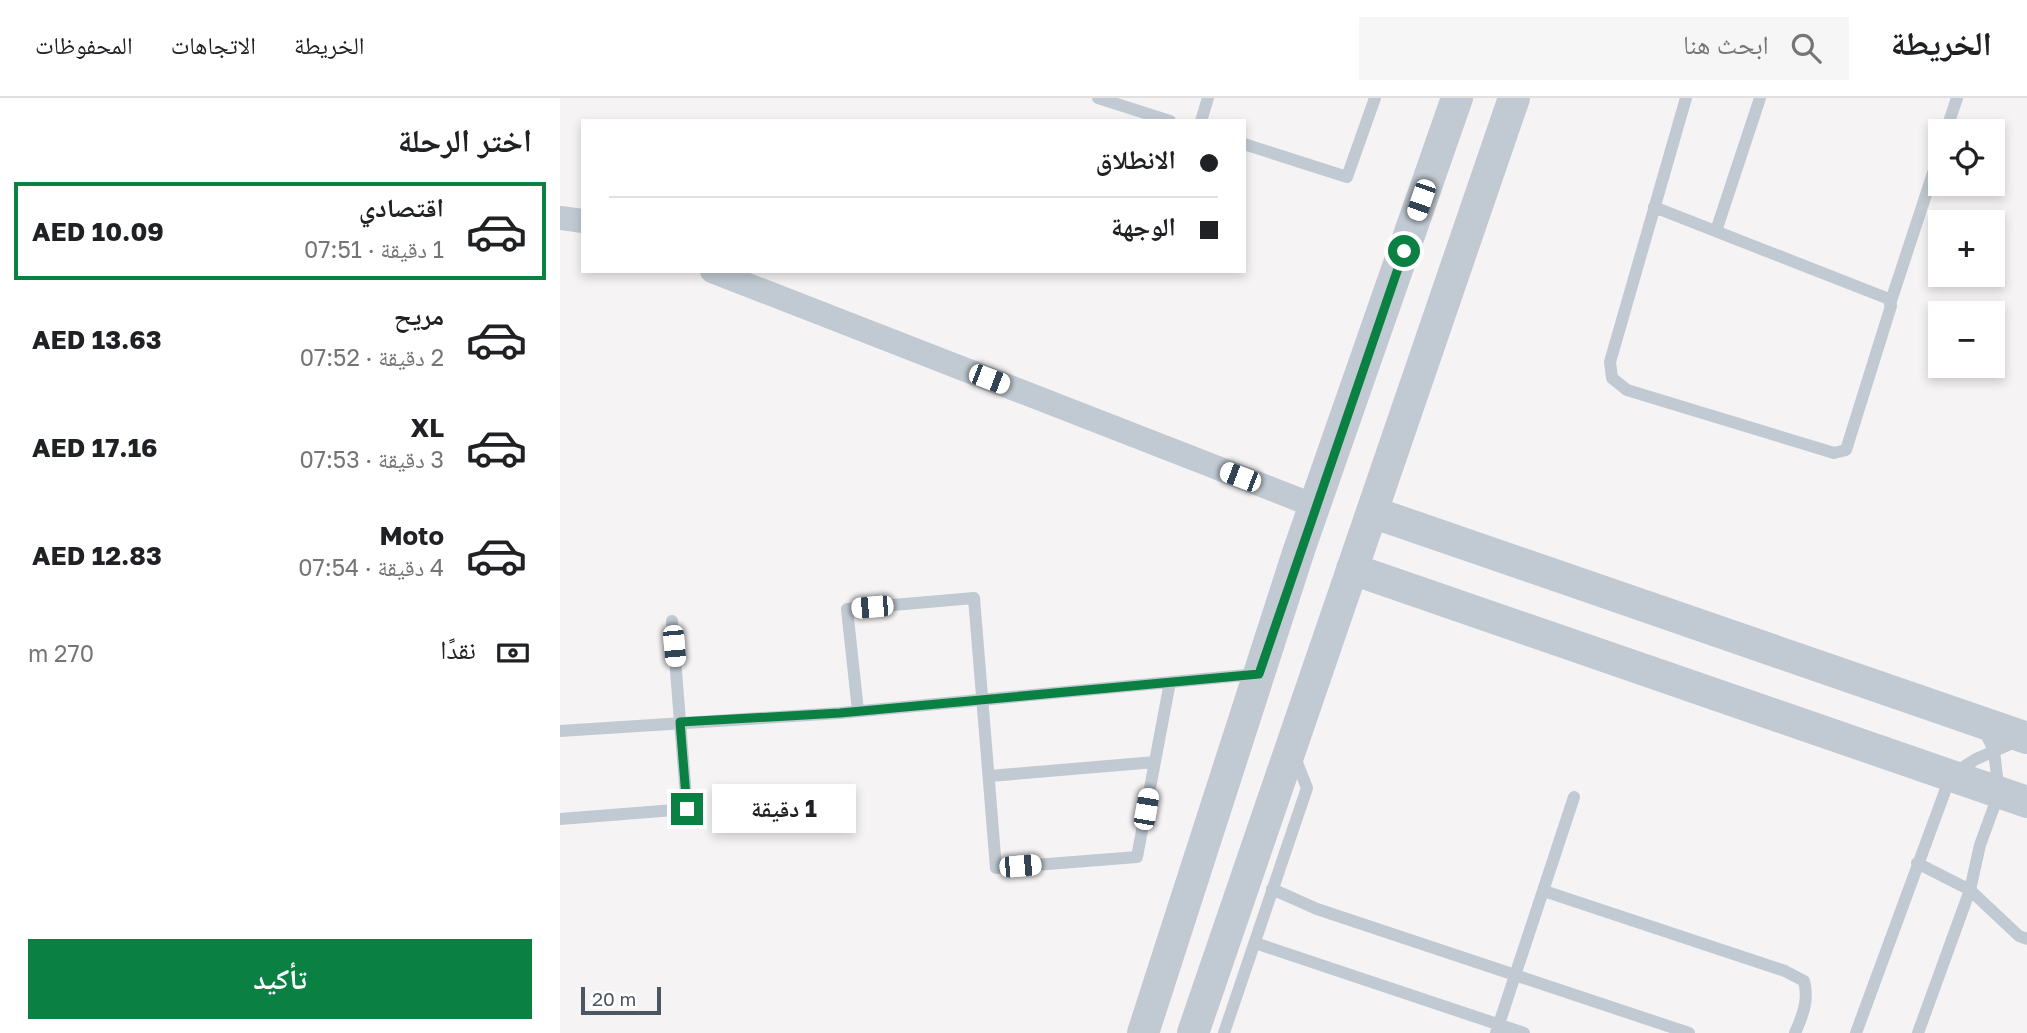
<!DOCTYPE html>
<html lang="ar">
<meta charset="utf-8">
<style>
body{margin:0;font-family:"Golos Text","Noto Naskh Arabic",sans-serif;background:#f6f6f6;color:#202124;direction:rtl;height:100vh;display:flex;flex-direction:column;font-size:26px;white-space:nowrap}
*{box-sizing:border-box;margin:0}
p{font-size:23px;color:#757577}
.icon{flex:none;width:38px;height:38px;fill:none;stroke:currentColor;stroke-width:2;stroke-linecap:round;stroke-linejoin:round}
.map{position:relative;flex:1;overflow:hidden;direction:ltr}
.drawer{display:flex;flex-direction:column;background:#fff;width:560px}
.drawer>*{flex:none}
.banner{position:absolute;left:21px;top:21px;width:665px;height:154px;border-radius:0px;box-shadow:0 4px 10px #0003;direction:rtl;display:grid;align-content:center;height:154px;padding:0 28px;background:#fff}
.controls{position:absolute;left:1368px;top:21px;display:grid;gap:14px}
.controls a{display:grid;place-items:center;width:77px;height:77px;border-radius:0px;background:#fff;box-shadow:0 4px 10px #0003;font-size:35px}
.scale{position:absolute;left:21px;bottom:18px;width:80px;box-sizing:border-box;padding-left:7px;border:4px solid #4a5661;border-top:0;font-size:19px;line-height:24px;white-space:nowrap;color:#4a5661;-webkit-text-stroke:5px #fff;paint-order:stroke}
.end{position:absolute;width:32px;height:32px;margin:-16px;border:9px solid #0b8043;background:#fff;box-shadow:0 0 0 4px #fff}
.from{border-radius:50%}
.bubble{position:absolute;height:49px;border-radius:0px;background:#fff;box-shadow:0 4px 10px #0003;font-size:23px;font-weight:700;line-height:49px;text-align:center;direction:rtl}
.car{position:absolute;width:21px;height:42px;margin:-21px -10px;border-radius:9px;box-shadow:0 0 5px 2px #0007;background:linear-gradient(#fff 24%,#345 0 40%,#fff 0 76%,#345 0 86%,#fff 0)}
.banner b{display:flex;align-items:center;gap:24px;height:66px;font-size:26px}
.banner b+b{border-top:2px solid #e0e0e0}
.banner i{width:18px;height:18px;background:#202124}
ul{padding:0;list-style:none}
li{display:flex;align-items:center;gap:21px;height:98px;margin:0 14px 10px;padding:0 14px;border:4px solid transparent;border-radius:0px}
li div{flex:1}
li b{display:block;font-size:26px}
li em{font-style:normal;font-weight:700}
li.selected{border-color:#0b8043}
li>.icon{width:63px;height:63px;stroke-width:1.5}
h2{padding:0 28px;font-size:32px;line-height:84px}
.pay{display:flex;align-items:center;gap:18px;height:77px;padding:0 28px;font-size:26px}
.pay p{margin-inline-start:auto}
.button{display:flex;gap:14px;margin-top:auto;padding:14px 28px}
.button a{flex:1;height:80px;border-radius:0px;background:#0b8043;color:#fff;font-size:28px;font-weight:700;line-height:80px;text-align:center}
header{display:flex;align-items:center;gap:42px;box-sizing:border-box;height:98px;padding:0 35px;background:#fff;border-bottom:2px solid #e0e0e0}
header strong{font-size:33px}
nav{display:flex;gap:38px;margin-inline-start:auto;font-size:24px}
.search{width:490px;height:63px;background:#f6f6f6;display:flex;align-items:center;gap:18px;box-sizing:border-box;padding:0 24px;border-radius:0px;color:#757577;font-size:26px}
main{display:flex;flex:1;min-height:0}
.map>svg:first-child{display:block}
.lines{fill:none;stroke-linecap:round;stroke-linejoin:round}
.service{stroke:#c1cad2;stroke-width:12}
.minor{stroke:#c1cad2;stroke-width:24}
.tertiary{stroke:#c1cad2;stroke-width:32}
.route{stroke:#0b8043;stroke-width:9}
</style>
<header>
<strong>الخريطة</strong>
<div class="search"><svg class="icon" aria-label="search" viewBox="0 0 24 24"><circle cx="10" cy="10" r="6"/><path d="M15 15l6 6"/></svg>ابحث هنا</div>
<nav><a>الخريطة</a><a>الاتجاهات</a><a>المحفوظات</a></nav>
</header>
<main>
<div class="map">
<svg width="1467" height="935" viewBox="0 0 1467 935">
<rect width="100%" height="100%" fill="#f5f3f3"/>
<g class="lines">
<path class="service" d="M538 0 610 23
M641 23 648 0
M1386 33 1397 0
M684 46 787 79 815 0
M1094 109 1329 201 1331 208 1286 352 1274 355 1067 292 1052 280 1050 264 1126 0
M1156 133 1200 0
M1330 206 1381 51
M298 613 287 511 414 500 436 770 577 759 610 584
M0 633 280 615 697 576
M430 678 595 664
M0 721 127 711 112 523
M1357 765 1410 792 1459 838 1467 841
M712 791 757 811 1129 935
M984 793 1225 873 1244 883C1249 902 1243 917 1235 935
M695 845 964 935
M664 935 747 690 734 657
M936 935 1014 699
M1296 935 1391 677 1416 661 1457 643
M1358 935 1410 792 1420 747 1439 695 1434 653 1423 629"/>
<path class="minor" d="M0 120 23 123
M152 173 755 408"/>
<path class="tertiary" d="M812 414 1467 640
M792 471 1467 704
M583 935 739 452 897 0
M633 935 954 0"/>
</g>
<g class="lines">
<path class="route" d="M127 711 120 624 280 615 699 576 844 153"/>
</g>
</svg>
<div class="controls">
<a><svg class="icon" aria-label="locate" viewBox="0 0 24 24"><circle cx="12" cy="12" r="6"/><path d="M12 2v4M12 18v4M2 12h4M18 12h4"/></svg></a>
<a>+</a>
<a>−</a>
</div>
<div class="scale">20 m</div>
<i class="end from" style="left:844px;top:153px"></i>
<i class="end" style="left:127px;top:711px"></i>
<div class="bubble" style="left:152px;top:686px;width:144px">1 دقيقة</div>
<i class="car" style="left:861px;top:102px;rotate:199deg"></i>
<i class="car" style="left:429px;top:281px;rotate:111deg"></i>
<i class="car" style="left:680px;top:379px;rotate:291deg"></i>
<i class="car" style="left:312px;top:509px;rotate:265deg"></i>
<i class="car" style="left:114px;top:548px;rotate:175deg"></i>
<i class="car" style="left:586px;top:711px;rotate:10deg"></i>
<i class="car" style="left:460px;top:768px;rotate:85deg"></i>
<div class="banner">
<b><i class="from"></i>الانطلاق</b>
<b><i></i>الوجهة</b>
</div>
</div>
<section class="drawer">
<h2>اختر الرحلة</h2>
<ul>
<li class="selected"><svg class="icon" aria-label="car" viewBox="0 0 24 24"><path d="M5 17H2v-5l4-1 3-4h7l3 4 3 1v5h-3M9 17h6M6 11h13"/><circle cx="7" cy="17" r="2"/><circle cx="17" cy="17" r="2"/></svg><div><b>اقتصادي</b><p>1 دقيقة · 07:51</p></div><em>AED 10.09</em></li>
<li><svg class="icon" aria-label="car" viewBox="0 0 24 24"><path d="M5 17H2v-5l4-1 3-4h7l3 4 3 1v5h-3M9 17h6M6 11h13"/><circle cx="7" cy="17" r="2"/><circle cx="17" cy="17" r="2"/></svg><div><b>مريح</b><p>2 دقيقة · 07:52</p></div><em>AED 13.63</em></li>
<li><svg class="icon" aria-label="car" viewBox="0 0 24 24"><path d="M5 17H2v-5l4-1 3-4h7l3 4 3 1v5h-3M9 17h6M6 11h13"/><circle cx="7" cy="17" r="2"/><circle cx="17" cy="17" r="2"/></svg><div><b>XL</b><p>3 دقيقة · 07:53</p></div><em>AED 17.16</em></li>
<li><svg class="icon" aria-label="car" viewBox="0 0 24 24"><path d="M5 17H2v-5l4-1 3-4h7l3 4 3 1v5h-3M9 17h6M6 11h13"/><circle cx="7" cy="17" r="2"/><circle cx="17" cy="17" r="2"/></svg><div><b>Moto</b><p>4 دقيقة · 07:54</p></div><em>AED 12.83</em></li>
</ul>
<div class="pay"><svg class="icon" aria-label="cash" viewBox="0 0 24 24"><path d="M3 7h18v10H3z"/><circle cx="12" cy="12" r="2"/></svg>نقدًا<p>270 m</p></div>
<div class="button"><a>تأكيد</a></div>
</section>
</main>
